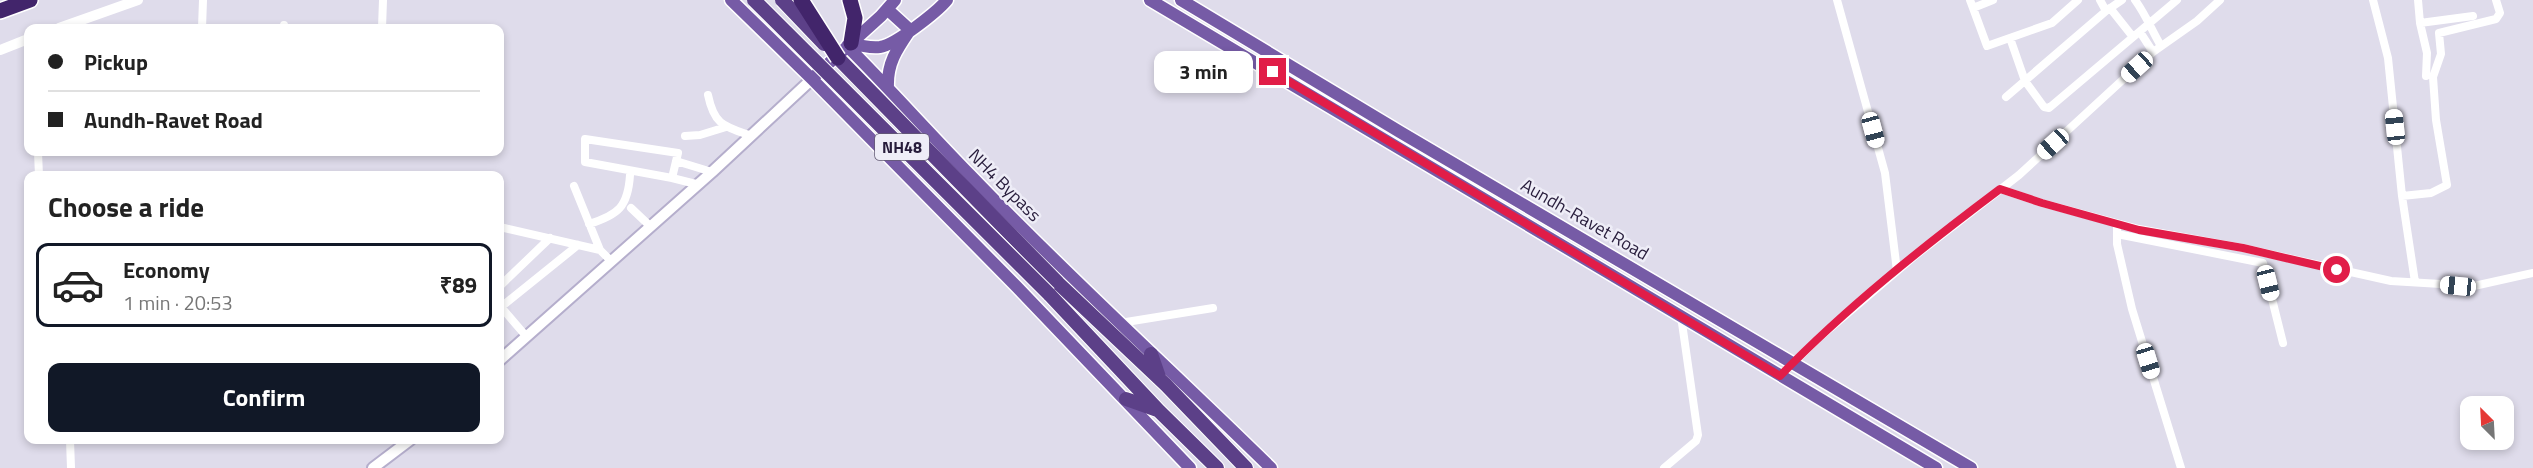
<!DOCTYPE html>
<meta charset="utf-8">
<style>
body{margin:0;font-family:"Titillium Web",sans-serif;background:#f6f6f6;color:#222;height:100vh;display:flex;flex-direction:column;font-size:22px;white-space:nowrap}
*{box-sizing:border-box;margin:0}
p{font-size:20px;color:#767676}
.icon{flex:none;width:33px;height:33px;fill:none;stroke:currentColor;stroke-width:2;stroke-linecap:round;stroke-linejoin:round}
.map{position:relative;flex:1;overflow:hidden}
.side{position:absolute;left:24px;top:171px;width:480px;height:273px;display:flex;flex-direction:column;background:#fff;border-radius:12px;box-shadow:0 3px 9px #0003}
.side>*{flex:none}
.hud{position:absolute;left:24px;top:24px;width:480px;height:132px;border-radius:12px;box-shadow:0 3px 9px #0003;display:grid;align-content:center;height:132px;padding:0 24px;background:#fff}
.needle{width:39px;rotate:336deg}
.tools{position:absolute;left:2460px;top:396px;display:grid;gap:12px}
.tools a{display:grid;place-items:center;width:54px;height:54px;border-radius:12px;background:#fff;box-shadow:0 3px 9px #0003;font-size:30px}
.end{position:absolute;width:27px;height:27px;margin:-14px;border:8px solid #e11d48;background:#fff;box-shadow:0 0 0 3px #fff}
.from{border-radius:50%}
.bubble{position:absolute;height:42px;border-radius:12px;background:#fff;box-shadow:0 3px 9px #0003;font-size:20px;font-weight:700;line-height:42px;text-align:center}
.car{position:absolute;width:18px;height:36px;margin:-18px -9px;border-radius:8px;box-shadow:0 0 4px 2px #0007;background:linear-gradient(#fff 24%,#345 0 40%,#fff 0 76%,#345 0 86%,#fff 0)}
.hud b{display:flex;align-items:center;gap:21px;height:57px;font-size:22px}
.hud b+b{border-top:2px solid #e0e0e0}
.hud i{width:15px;height:15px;background:#222}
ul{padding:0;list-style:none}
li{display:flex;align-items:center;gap:18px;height:84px;margin:0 12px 9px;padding:0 12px;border:3px solid transparent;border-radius:12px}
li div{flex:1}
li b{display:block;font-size:22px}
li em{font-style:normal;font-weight:700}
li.active{border-color:#111827}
li>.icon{width:54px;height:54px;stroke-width:1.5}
h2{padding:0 24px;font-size:27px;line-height:72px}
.cta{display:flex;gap:12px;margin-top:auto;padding:12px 24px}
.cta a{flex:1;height:69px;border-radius:12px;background:#111827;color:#fff;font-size:24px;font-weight:700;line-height:69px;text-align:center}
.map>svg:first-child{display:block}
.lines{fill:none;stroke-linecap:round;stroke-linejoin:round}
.secondary-casing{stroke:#b5aecc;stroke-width:14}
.primary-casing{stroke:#fff;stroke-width:15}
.trunk-casing{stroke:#fff;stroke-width:16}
.motorway-casing{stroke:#fff;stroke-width:18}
.minor{stroke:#fff;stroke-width:8}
.tertiary{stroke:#fff;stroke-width:10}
.secondary{stroke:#fff;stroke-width:10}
.primary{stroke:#765ba6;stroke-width:12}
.trunk{stroke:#5c4088;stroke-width:14}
.motorway{stroke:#42256b;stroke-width:15}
.trunk-bridge-casing{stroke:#fff;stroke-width:16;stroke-linecap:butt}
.motorway-bridge-casing{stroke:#fff;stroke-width:18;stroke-linecap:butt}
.trunk-bridge{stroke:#5c4088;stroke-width:14}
.motorway-bridge{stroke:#42256b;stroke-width:15}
.route{stroke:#e11d48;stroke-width:8}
.labels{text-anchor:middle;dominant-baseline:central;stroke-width:5;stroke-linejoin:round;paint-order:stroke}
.shield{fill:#eeedf7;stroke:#635b73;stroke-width:1.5}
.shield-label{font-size:16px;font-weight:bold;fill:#271c3b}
.street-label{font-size:18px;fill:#271c3b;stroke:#eeedf7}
</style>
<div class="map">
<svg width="2533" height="468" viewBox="0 0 2533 468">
<rect width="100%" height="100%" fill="#dfdceb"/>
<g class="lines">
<defs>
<path id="secondary" d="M500 360 712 172 812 79
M373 468 410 440"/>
<path id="primary" d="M731 0 812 79 1016 286 1190 468
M1150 0 1936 468
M1181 0 1400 132 1971 468
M887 9 910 30C897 49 887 63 888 87
M851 43C861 46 870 48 880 47 895 45 937 12 947 0
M847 46C889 88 928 132 970 175 1067 276 1171 370 1271 468
M817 74 881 16 895 0"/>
<path id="trunk" d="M838 58 1058 283 1166 385 1246 468
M1049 294 1159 411 1217 468
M1151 354 1159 377
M1126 399 1157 410"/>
<path id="motorway" d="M850 0 855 18 851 43
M0 11 30 0"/>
</defs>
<use href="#secondary" class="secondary-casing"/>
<use href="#primary" class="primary-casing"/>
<use href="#trunk" class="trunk-casing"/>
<use href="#motorway" class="motorway-casing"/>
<path class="minor" d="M1837 0 1885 173 1897 271
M1970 0 1973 8 1993 0
M2100 0 2106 11 2122 0
M2135 0C2146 15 2152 31 2161 46
M2373 0 2388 58 2402 196 2415 282
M2418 0 2420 23 2427 53 2426 76
M1973 8 1987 46 2052 23 2078 0
M2110 8 2133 37
M2420 23 2473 16
M284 25V28
M202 28 203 0
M382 28 383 0
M2140 32 2153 52
M2010 38 2025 81 2044 107 2049 108 2177 0
M708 95C714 124 723 126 749 135
M2006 97 2106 11
M685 136 700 135 726 127
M38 152 39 176
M676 161 712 172
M672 178 678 153 585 139V162L672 178 696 184
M574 186 600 250
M2000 189 2042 203 2139 229 2243 248 2391 281 2474 286 2533 273
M2402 196 2431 193 2447 185 2436 120 2433 77 2441 54 2439 33 2496 19 2500 13 2496 0
M631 208 650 226
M589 224C618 215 628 207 630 175
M2117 224V244L2132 309 2181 468
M500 227 600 250 611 261
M2117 234 2263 263 2283 343
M500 286 550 238
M500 299 501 307 526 336
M501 307 578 245
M1120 323 1213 308
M1780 376 1820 337 1916 255 2019 175 2153 52 2197 21 2220 0
M70 440 71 468
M1664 468 1696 441 1698 435 1681 316"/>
<path class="tertiary" d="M59 28 138 0
M0 50 28 39"/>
<use href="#secondary" class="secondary"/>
<use href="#primary" class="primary"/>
<use href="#trunk" class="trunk"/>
<use href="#motorway" class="motorway"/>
<defs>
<path id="trunk-bridge" d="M754 0 1049 294
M782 0 824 44"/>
<path id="motorway-bridge" d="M801 0 838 58"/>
</defs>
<use href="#trunk-bridge" class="trunk-bridge-casing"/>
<use href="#motorway-bridge" class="motorway-bridge-casing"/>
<use href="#trunk-bridge" class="trunk-bridge"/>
<use href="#motorway-bridge" class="motorway-bridge"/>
</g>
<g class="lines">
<path class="route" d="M1273 72 1780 376C1847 307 1924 246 2000 189L2042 203 2139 230 2243 248 2337 270"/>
</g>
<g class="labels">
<rect class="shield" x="875" y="134" width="54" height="26" rx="4.5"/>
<g class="shield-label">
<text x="902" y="147">NH48</text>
</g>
<g class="street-label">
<text transform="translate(1005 185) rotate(45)">NH4 Bypass</text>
<text transform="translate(1585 219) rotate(30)">Aundh-Ravet Road</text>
</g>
</g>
</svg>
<div class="tools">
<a><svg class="needle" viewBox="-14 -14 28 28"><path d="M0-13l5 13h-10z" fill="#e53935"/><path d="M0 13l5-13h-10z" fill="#767676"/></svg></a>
</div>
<i class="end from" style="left:2337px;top:270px"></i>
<i class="end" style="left:1273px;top:72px"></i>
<div class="bubble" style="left:1154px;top:51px;width:99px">3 min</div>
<i class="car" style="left:2137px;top:67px;rotate:228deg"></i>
<i class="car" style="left:2395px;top:127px;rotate:354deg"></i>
<i class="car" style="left:1873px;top:130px;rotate:165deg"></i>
<i class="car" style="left:2053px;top:144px;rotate:228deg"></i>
<i class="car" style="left:2268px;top:283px;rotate:166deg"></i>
<i class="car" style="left:2458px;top:286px;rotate:276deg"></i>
<i class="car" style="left:2148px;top:361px;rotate:163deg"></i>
<div class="hud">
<b><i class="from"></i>Pickup</b>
<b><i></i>Aundh-Ravet Road</b>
</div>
<section class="side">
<h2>Choose a ride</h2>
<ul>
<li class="active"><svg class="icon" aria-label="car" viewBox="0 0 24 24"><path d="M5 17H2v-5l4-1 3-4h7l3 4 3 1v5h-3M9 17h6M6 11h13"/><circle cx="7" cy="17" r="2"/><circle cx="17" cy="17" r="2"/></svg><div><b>Economy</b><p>1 min · 20:53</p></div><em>₹89</em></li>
</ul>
<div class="cta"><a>Confirm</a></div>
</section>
</div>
